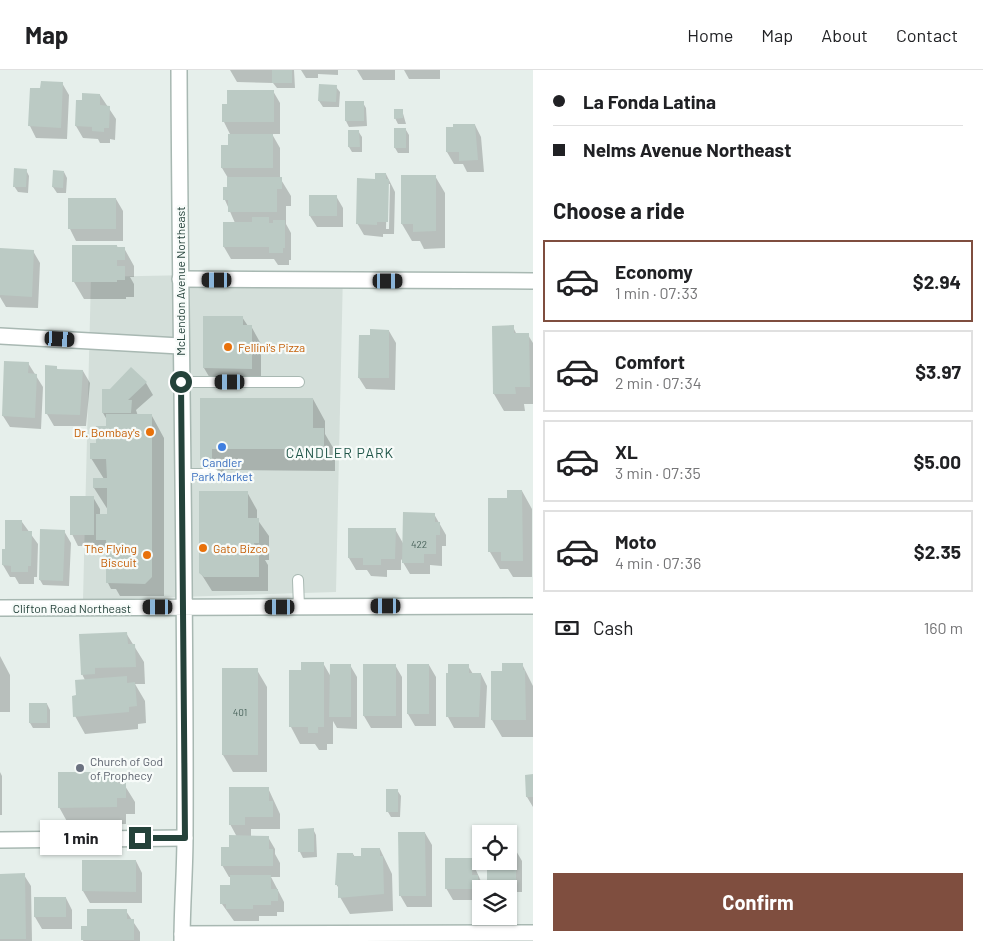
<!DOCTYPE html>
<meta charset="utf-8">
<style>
body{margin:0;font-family:Barlow,sans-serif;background:#f2f2f2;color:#202124;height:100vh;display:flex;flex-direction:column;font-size:19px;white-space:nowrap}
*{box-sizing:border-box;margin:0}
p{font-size:16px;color:#757577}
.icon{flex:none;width:28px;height:28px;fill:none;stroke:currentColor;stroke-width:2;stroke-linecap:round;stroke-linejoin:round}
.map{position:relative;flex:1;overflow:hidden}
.drawer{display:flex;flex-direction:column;background:#fff;width:450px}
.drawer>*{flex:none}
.hud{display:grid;align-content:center;height:110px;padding:0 20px;background:#fff}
.tools{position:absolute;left:472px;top:755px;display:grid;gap:10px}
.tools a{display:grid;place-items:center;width:45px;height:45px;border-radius:0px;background:#fff;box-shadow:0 1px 4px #0004;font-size:25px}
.end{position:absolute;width:22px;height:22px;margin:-11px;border:6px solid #24423a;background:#fff;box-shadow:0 0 0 2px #fff}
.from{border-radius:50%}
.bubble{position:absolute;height:35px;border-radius:0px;background:#fff;box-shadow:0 1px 4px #0004;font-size:16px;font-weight:700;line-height:35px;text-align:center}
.car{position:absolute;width:15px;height:30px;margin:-15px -8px;border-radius:6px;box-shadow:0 0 4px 1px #0007;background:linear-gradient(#222 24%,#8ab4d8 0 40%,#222 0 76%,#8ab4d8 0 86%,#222 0)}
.hud b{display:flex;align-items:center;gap:18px;height:48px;font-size:19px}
.hud b+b{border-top:1px solid #e0e0e0}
.hud i{width:12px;height:12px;background:#202124}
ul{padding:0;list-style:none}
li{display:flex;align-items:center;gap:15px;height:82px;margin:0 10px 8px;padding:0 10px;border:2px solid #e0e0e0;border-radius:0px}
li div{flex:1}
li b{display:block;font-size:19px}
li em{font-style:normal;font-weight:700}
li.selected{border-color:#7f4e3f}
li>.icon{width:45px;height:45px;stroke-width:1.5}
h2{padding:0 20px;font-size:22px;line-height:60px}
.pay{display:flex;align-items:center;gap:12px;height:55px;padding:0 20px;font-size:19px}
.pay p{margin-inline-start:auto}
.action{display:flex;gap:10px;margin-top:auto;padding:10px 20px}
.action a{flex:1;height:58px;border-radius:0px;background:#7f4e3f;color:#fff;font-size:20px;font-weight:700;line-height:58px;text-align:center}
header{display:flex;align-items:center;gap:30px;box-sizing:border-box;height:70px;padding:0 25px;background:#fff;border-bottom:1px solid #e0e0e0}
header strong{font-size:24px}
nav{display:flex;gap:28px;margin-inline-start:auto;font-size:18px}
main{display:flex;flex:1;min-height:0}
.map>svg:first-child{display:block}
.built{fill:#d4dfda}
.shadow{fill:#0003;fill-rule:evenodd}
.building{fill:#bbcac4}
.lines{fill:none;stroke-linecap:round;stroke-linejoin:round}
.service-casing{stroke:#a8b8b2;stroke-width:12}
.minor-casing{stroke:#a8b8b2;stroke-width:18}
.tertiary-casing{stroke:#a8b8b2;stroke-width:18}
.service{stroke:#fff;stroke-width:10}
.minor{stroke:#fff;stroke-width:15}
.tertiary{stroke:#fff;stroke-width:15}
.route{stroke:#24423a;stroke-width:6}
.food-dot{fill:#e8710a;stroke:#f7fbf9;stroke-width:2}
.shop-dot{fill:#3f7fe0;stroke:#f7fbf9;stroke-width:2}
.worship-dot{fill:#6b7280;stroke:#f7fbf9;stroke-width:2}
.labels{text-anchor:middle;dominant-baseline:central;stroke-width:4.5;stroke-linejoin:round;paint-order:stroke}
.number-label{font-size:10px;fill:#4a645c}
.street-label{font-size:12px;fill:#24423a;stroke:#f7fbf9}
.food-label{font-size:12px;fill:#c56008;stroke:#f7fbf9;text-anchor:start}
.shop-label{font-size:12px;fill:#366cbe;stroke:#f7fbf9}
.worship-label{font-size:12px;fill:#5b616d;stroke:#f7fbf9;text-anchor:start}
.neighbourhood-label{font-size:14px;letter-spacing:1px;fill:#1f5548;stroke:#f7fbf9}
</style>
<header>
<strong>Map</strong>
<nav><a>Home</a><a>Map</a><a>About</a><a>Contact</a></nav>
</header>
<main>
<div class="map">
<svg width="533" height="871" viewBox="0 0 533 871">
<rect width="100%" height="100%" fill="#e6efeb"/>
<path class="built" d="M343 202 336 522 83 530 91 207Z"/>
<path class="shadow" d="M230 0H294L295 18H277L273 13 237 12Z
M301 0H338V5L318 4V8H306Z
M357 0H395V10H363Z
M404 0H440V9H409Z
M62 13 69 25 67 69 36 68 30 56 42 19Z
M336 17 340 22 339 37H323L319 31Z
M273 21 280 33V64H272L280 78V108L291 126V136H286V154L291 163V190H289V195H278L274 189H231L224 177 235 153 225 130 228 119V108L222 98 231 66 224 52V35Z
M100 25 116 49 115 70 110 69V73H100L98 69 83 68 76 56 83 31Z
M363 33 366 38 367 56 349 57 346 51Z
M402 40 406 54H398L395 48Z
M475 55 481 67 484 102H467L463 94H454L447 82V58Z
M406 60 409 65V83H398L395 78Z
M358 61 362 67V82H352L349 77Z
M26 100 29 106 28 123 18 122 14 116Z
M64 102 67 108 66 123H57L53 117Z
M386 104 395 122 394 164H383V167L364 165 357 153 376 110ZM387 114H390L389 159H386Z
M435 106 445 123V178L424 179 420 171H412L402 154Z
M336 126 343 138V157H317L310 146Z
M116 129 123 141V171H76L70 159Z
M117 176 118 178H124L134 196V207H130L134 214V227H126V229H84L74 212Z
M33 181 40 193 38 238 6 237 0 227V205Z
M242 247 248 256H251L261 274V316L214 315 204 298Z
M513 257 517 265H528L533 273V334H524L525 341H504L494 324Z
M389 261 396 273 395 320 366 319 359 308 371 266Z
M28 293 43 317 41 359 10 357 3 346Z
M56 297 58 300 83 301 90 313 86 356H54L47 344Z
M131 298 146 313 153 325 136 340 138 346H152L164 368V526H120L116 519H111L108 513 107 487 101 476H78L72 464 93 427 100 439V446L108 445V440L94 418 104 409 91 388 107 357V350L103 343 110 321Z
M201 329H313L325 351V364L335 381V401L224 400V412H214L201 390Z
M522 421 532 439V507H513L508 499H500L490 482 489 429H508Z
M247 422 257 440V449L269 466V490H265L268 495V521H212L200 502Z
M434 444 446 465V476H442V496L430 495V504H410L401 489V500H387V507L371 506 367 500H356L349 488 395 459 404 475Z
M22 452 38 474 37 507H34V514H19L15 507H10L3 495 6 480Z
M64 461 71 473 69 516 43 515 40 510Z
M126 563 144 592 145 614H135L145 631 146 653 138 654V659L85 664 75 646 78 626 85 610 82 604Z
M0 586 10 605V642H0Z
M323 593 331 607 350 595 357 607V659L337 658 333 651V674H327V680H319L315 674H300L291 657 302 602Z
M522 594 533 616V667H502L492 650 503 602Z
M395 595 402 607V658H371L364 646Z
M408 595H429L436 607V656H415L408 644Z
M468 596 473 604H481L487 616 485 658H454L448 647Z
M257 600 267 617V702H233L223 685Z
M47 634 50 640V658H33L30 653Z
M0 702 2 706V745H0Z
M117 703 135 732V744H126V754L69 755 59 737Z
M533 705V737L527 727Z
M268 718 280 744V759H251V767H268L275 779V784L280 793V807H271L284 832V842H277V846H259V851H234L222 834 231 816V807H229L222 795 237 767 230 754Z
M397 720 401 726 400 747H391L388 742Z
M313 759 316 765 317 787 303 788 300 782Z
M425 763 432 775V837H407L400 825Z
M380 779 392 804 393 841 350 844 340 827V820L336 814 353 784 355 787H362Z
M509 779H515L522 791V822H509V819H493L488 811 509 791Z
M471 789 484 818 481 819V830H453L446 818Z
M136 791 142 803V833H90L83 821Z
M24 805 31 816 32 871H0V834Z
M35 828H66L72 840V859H42L35 847Z
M126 841 140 862V871H83L88 857Z"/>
<path class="building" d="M272 0H292V13H272Z
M41 11 63 12 61 58 28 56 30 18H40Z
M319 14 337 15 336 32 318 31Z
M227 20H274V52H222V34H227Z
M82 23 100 24V35L110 36 109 58H104V62L92 61V57L75 56 76 30H82Z
M345 31H364V51H345Z
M394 39H403V48L394 49Z
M453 54H475L478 90 459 91V82H446V57H453Z
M394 58H406V78H394Z
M348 60H359L360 77H348Z
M228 64H273V98H221V75H228Z
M14 98 27 99 26 117H13Z
M53 100 64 101 63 118 52 117Z
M375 103H386V109H389L388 152H377V155L356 154 357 108 375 109Z
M401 105H436V161L413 162V154H401Z
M227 107H282V119H277V142H228V130H223V117H227Z
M309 125H337V146H309Z
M68 128H116V159H68Z
M252 147H269V153H273V150H285V178H283V183H269V177H223V152H252Z
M72 175H117V177H125V190H117V196H125V210H117V212H72Z
M0 178 34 180 32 227 0 225Z
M203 246H243V255H252V299L203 298Z
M514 255V263H529L530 317H515L516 324H493L492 256Z
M370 259 389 260V308H358L359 265H370Z
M4 291 29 292 28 303 37 304 35 348 2 346Z
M45 295 57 296V299L83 300 80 345 45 344Z
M131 297 147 312 128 330H132L131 343H102V319H110Z
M200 328H313V358H324V379H212V390H200Z
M106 344H152V507L145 514 106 513V470H96V444H107V418H93V408H107L106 389H90V373H96V356H106Z
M507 420H522L523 491H501V482H488V428H507Z
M199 421H248V448H259V473H254V476H259V507H204L199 503Z
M70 426H94V465H70Z
M403 442 435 443V452H440V465H436V484H424V493H402Z
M5 450H22V461H32L31 496H28V502H11V496L2 495V479H5Z
M348 458H396L395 489H381V495H363V488H348Z
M40 459 65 460 63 511 39 510Z
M127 562 128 574H135L136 597 95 598V604L81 605 79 564Z
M301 592H324V657H318V663H308V657H289V600H301Z
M502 593H523V600H525L526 650H491V601H502Z
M330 594H351V647H329Z
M363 594H396V646H363Z
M407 594H429V644H407Z
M448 594H469V603H481L479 647H446V603H448Z
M222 598H258V685H222Z
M127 606V613L135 612 137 636 129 637V642L73 647 72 626 76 625 75 610Z
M29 633H47V653H29Z
M58 702H118V713H126V728H117V737L58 738Z
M533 704V727H526L525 705Z
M229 717H269V731H273V747H245V755H229Z
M386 719H398V742H386Z
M314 758V782H298V759Z
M398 762H425L426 826H399Z
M229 765 269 766V779H273V796H221V777H229Z
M361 778H380V786H383L384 824 338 828V815H335L337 783H353V786H361Z
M509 778H516V811H487V791H509Z
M445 788H472V805H478V819H445Z
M82 790H136V822L82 821Z
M25 803 26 869H0V804Z
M230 805H271V819H278V831H271V835H253V839H226V834H220V815H230Z
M34 827H66V847H34Z
M87 839H127V849H134V870H81V856H87Z"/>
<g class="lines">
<defs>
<path id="service" d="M181 312H299
M182 404H214
M298 510 299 537"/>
<path id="minor" d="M180 209 533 211
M0 266 180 276
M0 770 185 768
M182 864 533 863"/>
<path id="tertiary" d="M179 0C180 255 186 511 185 766 185 801 182 836 182 871
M0 538 533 536"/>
</defs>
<use href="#service" class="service-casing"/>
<use href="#minor" class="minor-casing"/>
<use href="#tertiary" class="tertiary-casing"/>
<use href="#service" class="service"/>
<use href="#minor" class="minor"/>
<use href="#tertiary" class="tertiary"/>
</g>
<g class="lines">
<path class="route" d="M140 768H185L181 312"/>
</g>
<g class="food-dot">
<circle cx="228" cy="277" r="5"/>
<circle cx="150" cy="362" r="5"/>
<circle cx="203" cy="478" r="5"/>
<circle cx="147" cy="485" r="5"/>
</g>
<circle class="shop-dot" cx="222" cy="377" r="5"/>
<circle class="worship-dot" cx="80" cy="698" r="5"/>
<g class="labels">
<g class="number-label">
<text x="419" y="474">422</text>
<text x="240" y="642">401</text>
</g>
<g class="street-label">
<text transform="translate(180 211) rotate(-90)">McLendon Avenue Northeast</text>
<text x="72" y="538">Clifton Road Northeast</text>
</g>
<g class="food-label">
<text x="238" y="277">Fellini's Pizza</text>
<text x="140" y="362" text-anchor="end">Dr. Bombay's</text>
<text x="137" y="478" text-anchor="end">The Flying<tspan x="137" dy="14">Biscuit</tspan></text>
<text x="213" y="478">Gato Bizco</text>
</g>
<g class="shop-label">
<text x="222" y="392">Candler<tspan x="222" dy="14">Park Market</tspan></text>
</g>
<g class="worship-label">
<text x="90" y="691">Church of God<tspan x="90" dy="14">of Prophecy</tspan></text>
</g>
<g class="neighbourhood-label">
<text x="340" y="382">CANDLER PARK</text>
</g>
</g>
</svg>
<div class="tools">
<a><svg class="icon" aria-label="locate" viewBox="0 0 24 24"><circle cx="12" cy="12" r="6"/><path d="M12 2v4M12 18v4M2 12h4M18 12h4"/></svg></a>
<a><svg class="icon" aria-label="layers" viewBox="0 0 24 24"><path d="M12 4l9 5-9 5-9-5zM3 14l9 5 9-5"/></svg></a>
</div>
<i class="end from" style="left:181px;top:312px"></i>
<i class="end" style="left:140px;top:768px"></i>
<div class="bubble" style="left:40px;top:750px;width:82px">1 min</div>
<i class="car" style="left:217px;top:210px;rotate:270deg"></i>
<i class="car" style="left:388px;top:211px;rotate:90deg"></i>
<i class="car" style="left:60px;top:269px;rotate:93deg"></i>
<i class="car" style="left:230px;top:312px;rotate:270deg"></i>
<i class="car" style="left:386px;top:536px;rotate:270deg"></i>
<i class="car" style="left:158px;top:537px;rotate:270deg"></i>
<i class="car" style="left:280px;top:537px;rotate:270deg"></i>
</div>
<section class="drawer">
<div class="hud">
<b><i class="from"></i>La Fonda Latina</b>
<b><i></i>Nelms Avenue Northeast</b>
</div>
<h2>Choose a ride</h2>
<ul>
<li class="selected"><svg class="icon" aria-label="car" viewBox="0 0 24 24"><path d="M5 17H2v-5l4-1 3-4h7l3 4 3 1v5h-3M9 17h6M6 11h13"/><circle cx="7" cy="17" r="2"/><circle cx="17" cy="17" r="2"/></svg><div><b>Economy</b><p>1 min · 07:33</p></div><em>$2.94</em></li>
<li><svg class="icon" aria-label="car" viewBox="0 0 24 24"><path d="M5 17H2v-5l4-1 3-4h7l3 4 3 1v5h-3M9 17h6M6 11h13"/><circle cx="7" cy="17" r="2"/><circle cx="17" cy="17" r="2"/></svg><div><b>Comfort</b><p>2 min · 07:34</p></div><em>$3.97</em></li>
<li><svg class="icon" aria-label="car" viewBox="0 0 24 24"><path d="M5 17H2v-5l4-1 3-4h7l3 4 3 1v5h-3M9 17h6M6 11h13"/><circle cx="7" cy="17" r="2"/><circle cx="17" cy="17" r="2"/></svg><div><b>XL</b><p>3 min · 07:35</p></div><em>$5.00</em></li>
<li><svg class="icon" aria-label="car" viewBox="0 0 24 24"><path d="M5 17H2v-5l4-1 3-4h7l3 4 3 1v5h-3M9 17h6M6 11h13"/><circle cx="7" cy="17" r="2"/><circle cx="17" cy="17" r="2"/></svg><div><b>Moto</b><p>4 min · 07:36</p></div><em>$2.35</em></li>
</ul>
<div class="pay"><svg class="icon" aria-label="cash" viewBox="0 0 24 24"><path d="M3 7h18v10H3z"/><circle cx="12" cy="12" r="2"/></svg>Cash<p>160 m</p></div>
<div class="action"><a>Confirm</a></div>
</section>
</main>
